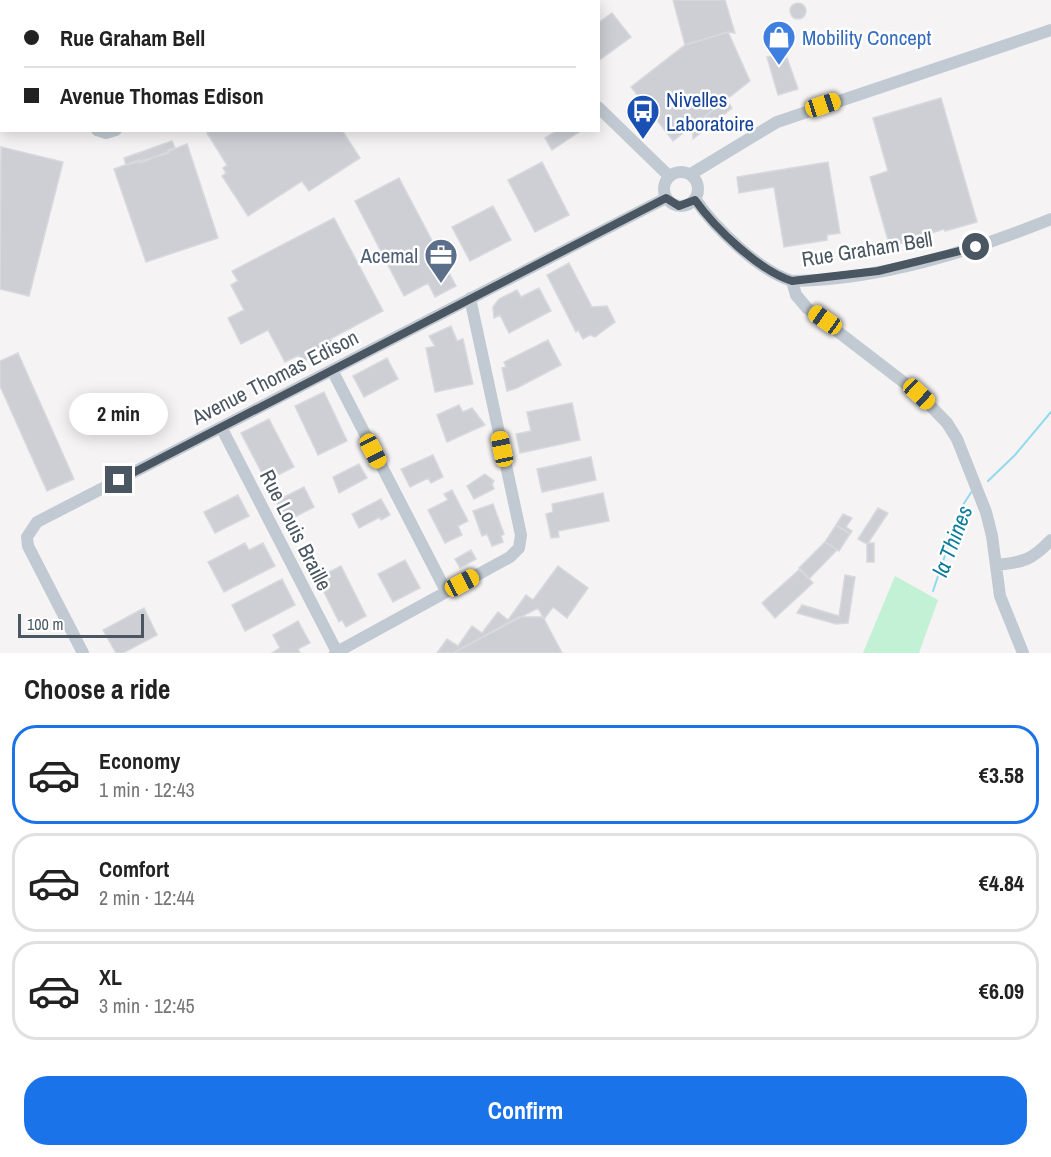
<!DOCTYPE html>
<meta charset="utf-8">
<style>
body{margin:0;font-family:"Archivo Narrow",sans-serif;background:#f2f2f2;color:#222;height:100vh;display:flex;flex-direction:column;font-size:22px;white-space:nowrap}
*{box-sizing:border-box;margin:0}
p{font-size:20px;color:#767676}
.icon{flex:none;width:33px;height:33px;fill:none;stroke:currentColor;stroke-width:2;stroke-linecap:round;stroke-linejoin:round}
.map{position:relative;height:653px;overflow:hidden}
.side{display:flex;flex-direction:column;background:#fff;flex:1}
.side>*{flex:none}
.banner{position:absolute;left:0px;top:0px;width:600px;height:132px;box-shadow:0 3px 15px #0003;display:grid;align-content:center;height:132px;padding:0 24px;background:#fff}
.scale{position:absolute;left:18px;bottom:15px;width:126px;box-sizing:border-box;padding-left:6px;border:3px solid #4a5661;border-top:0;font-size:16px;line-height:21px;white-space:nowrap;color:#4a5661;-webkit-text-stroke:4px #fff;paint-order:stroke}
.end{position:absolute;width:27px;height:27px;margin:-14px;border:8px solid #4a5661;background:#fff;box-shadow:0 0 0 3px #fff}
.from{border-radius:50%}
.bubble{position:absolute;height:42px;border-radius:21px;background:#fff;box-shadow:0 3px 15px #0003;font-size:20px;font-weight:700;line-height:42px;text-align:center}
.car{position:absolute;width:18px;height:36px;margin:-18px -9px;border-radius:8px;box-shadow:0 0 4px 2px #0007;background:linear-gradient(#f5c518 24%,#345 0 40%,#f5c518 0 76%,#345 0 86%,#f5c518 0)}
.banner b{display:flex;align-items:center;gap:21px;height:57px;font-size:22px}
.banner b+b{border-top:2px solid #e0e0e0}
.banner i{width:15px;height:15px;background:#222}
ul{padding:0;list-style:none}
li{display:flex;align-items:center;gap:18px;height:99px;margin:0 12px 9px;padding:0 12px;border:3px solid #e0e0e0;border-radius:24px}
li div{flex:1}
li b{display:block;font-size:22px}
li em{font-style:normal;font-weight:700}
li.on{border-color:#1a73e8}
li>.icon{width:54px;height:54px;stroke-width:1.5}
h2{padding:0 24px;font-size:27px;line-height:72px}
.cta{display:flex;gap:12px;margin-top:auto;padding:12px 24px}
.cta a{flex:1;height:69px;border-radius:24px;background:#1a73e8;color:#fff;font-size:24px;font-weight:700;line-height:69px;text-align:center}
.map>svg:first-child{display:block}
.green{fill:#c3f1d5}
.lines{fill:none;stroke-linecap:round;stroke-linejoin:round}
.stream{stroke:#90daee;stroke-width:2}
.building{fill:#cdcfd5;stroke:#d7d9de;stroke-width:1.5}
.minor{stroke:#c1cad2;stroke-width:12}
.route{stroke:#4a5661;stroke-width:8}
.labels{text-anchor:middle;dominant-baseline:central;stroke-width:5;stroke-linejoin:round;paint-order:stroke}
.shop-label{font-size:21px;fill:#366cbe;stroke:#fff;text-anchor:start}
.transit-label{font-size:21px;fill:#164399;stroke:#fff;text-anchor:start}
.street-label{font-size:21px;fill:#4a5661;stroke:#fff}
.service-label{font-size:21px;fill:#4e5e75;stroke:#fff;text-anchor:end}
.water-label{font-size:22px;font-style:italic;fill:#0c7c9b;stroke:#fff}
</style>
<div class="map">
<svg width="1051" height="653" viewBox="0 0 1051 653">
<rect width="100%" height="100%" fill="#f5f3f3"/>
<path class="green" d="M895 576 938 600 919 653H863Z"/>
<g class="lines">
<path class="stream" d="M988 481 1015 455 1051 412
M933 591 961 508 972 491"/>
</g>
<path class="building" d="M335 0H398L399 2H333Z
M673 0H725L735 33 728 32 685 45Z
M790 11a8 8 0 1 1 16 0a8 8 0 1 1-16 0Z
M612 13 631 37 598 61V23Z
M728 32 750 81 673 141 631 87 685 45Z
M785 52 798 89 778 95 767 57Z
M941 98 977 222 945 231 944 229 890 247 870 177 888 171 873 118Z
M726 100 732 108 693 139V126Z
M212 130H342L360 158 309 191 302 181 248 216 222 176 226 173 223 168 227 165 207 133Z
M558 130H582L552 150 545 138Z
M172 141 175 148 168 150 169 153 126 165 124 158Z
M187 144 218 238 146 262 114 169 139 160 140 163Z
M1 147 63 162 29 296 0 289Z
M542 162 569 215 535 232 508 180Z
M828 162 840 233 827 235V240L784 247 774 187 739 193 737 177Z
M399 178 456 286 435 297 428 283 404 296 355 201Z
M493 206 511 240 470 261 452 227Z
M334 218 383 311 330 339 334 345 302 362 299 355 285 362 268 330 241 344 228 318 244 310 231 285 238 281 232 271Z
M569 263 592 307 607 306 615 322 595 337 590 335 583 339 578 330 576 332 547 275Z
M539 288 551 311 509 333 500 315 494 318 493 307 499 299 517 290 521 297Z
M451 326 457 341 463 339 473 384 435 392 426 348 435 346 429 336Z
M548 340 561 365 517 388 507 391 502 368 506 367 504 362Z
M18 353 74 479 47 491 0 386V361Z
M387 358 398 379 364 397 353 376Z
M324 392 347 441 318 455 295 406Z
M572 403 580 440 520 453 516 434 531 431 527 412Z
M459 405 463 412 472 408 485 425 447 442 437 415Z
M269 419 294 467 266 481 241 433Z
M433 455 443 477 431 483 428 478 410 487 401 469Z
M591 457 596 480 542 492 537 469Z
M359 464 367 478 339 493 333 477Z
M485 474 494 481 492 484 494 489 474 499 467 486Z
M304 487 314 507 287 521 276 501Z
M452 490 468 521 458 526 462 535 445 543 428 510 448 500 444 494Z
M603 493 609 521 558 531 559 537 551 538 546 514 553 512 552 504Z
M238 495 249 516 215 533 204 512Z
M381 499 390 515 381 520 380 517 359 528 352 514Z
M493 504 504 534 501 536 503 542 492 546 487 534 482 536 473 511Z
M878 508 888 513 868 543H874V562H867V544L858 539Z
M843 514 852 518 846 527 852 531 850 534 836 525Z
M836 525 850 534 839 551 825 542Z
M825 542 837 550 809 579 799 568Z
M245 543 249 550 263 543 275 566 224 592 208 562Z
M471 550 476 559 460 568 455 559Z
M405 560 420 588 393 602 378 574Z
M341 566 366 616 346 627 342 620 339 622 317 578Z
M558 566 588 588 567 618 553 607 544 619 538 608 453 653H437L447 639 458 646 472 626 482 633 498 612 508 620 526 595 533 600Z
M800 569 813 583 775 618 762 603Z
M845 575 855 577 848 623 836 624 797 613 802 605 839 616Z
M282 579 295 605 245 631 232 605Z
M144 608 157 635 123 653H116L103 630Z
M519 617H543L562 653H453Z
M298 621 310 643 298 649 300 653H272L280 648 273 635Z"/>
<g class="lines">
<path class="minor" d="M175 0 176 2
M458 0 461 2
M288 2 291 0
M0 90H2
M598 107 669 176
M97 130 106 133 116 130
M664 189a17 17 0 1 1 34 0a17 17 0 1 1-34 0Z
M691 174 777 122 1051 30
M695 199C715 228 758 270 792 281L796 295 807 308 919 394 947 423 957 439 986 512 992 536 1000 596 1023 653
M792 281C880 280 969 252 1051 219
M332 370 446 591
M221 427 337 652
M997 565C1024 562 1032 560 1051 540
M83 653 28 546 27 537 37 522 666 198
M335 653 510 557 519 548 521 535 470 298"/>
</g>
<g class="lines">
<path class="route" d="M119 480 666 198 679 206 695 200C715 228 758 270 792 281L878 271 976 247"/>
</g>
<defs>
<symbol id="shop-pin" viewBox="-11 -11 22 30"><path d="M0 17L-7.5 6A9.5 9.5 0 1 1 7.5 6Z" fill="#3f7fe0" stroke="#fff"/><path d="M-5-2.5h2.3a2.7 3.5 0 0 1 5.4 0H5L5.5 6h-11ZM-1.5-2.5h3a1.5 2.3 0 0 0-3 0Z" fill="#fff"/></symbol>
<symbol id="bus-pin" viewBox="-11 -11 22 30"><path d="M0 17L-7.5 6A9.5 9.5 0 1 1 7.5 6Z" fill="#1a4fb4" stroke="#fff"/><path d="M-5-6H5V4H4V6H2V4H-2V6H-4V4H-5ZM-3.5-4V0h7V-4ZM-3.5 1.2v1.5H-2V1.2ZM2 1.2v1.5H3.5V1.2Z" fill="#fff"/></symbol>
<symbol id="office-pin" viewBox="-11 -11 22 30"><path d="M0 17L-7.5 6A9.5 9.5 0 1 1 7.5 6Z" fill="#5c6f8a" stroke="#fff"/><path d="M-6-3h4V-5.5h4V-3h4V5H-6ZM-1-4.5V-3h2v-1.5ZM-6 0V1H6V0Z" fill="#fff"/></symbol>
</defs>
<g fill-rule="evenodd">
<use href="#shop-pin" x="760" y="18" width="38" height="52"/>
<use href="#bus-pin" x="624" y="92" width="38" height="52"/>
<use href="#office-pin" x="422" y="236" width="38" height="52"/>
</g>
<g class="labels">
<g class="shop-label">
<text x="802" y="37">Mobility Concept</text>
</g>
<g class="transit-label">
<text x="666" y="99">Nivelles<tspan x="666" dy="24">Laboratoire</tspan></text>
</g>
<g class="street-label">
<text transform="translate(867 249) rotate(-9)">Rue Graham Bell</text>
<text transform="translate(275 377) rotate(-27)">Avenue Thomas Edison</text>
<text transform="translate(296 530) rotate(63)">Rue Louis Braille</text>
</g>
<g class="service-label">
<text x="418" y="255">Acemal</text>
</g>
<g class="water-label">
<text transform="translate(952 541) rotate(-69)">la Thines</text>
</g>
</g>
</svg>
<div class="scale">100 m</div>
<i class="end from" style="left:976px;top:247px"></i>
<i class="end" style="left:119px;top:480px"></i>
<div class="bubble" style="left:69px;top:393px;width:99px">2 min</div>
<i class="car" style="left:823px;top:105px;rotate:72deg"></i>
<i class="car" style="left:825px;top:320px;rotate:305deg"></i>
<i class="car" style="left:919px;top:394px;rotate:133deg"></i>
<i class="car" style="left:502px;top:449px;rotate:348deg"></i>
<i class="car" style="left:373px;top:451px;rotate:153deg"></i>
<i class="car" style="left:462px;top:583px;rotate:62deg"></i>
<div class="banner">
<b><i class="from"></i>Rue Graham Bell</b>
<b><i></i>Avenue Thomas Edison</b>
</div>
</div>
<section class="side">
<h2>Choose a ride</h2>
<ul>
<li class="on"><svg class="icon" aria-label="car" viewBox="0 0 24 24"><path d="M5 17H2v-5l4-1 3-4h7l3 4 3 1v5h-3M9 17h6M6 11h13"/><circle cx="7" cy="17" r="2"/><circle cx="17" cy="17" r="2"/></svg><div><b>Economy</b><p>1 min · 12:43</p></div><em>€3.58</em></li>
<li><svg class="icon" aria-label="car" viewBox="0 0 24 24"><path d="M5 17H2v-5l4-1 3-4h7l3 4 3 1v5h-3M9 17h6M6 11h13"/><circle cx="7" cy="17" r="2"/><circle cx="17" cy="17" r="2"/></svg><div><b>Comfort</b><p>2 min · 12:44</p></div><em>€4.84</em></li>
<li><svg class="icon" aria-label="car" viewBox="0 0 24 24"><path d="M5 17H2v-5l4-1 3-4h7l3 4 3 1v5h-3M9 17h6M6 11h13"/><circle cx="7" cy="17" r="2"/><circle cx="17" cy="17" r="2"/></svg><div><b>XL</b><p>3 min · 12:45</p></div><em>€6.09</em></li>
</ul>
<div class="cta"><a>Confirm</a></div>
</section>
